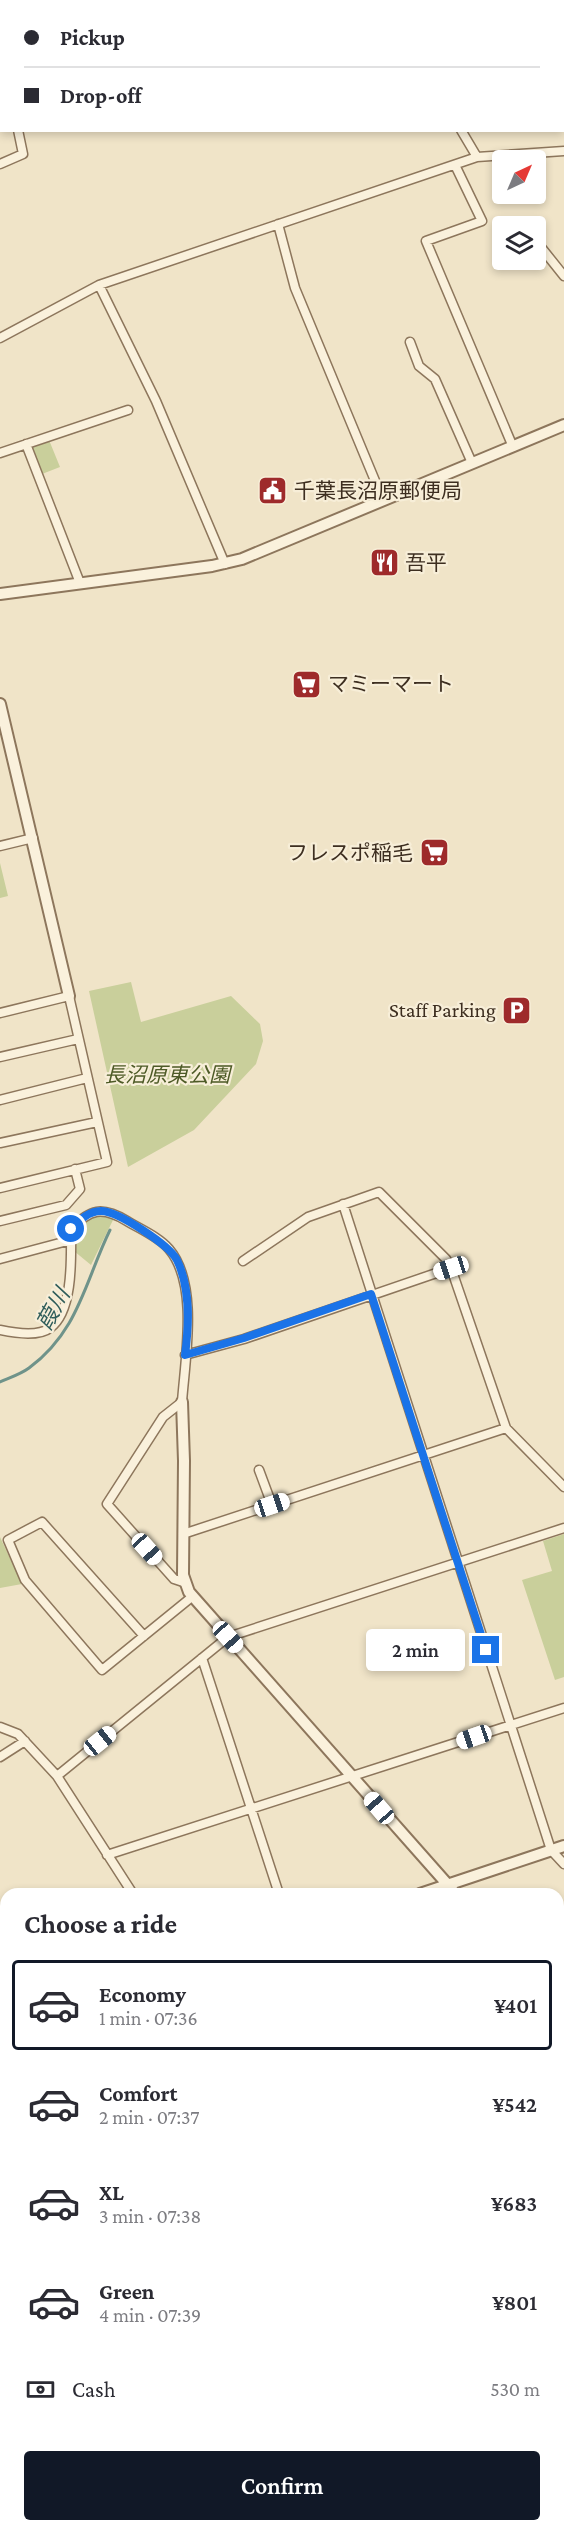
<!DOCTYPE html>
<meta charset="utf-8">
<style>
body{margin:0;font-family:"Crimson Pro","Noto Sans JP",serif;background:#f2f2f3;color:#2b2b33;height:100vh;display:flex;flex-direction:column;font-size:22px;white-space:nowrap}
*{box-sizing:border-box;margin:0}
p{font-size:20px;color:#7c7c81}
.icon{flex:none;width:33px;height:33px;fill:none;stroke:currentColor;stroke-width:2;stroke-linecap:round;stroke-linejoin:round}
.map{position:relative;flex:1;overflow:hidden}
.drawer{position:absolute;left:0px;top:1888px;width:564px;height:644px;display:flex;flex-direction:column;background:#fff;border-radius:18px 18px 0 0;box-shadow:0 3px 9px #0003}
.drawer>*{flex:none}
.top-card{position:absolute;left:0px;top:0px;width:564px;height:132px;box-shadow:0 3px 9px #0003;display:grid;align-content:center;height:132px;padding:0 24px;background:#fff}
.needle{width:39px;rotate:44deg}
.tools{position:absolute;left:492px;top:150px;display:grid;gap:12px}
.tools a{display:grid;place-items:center;width:54px;height:54px;border-radius:6px;background:#fff;box-shadow:0 3px 9px #0003;font-size:30px}
.end{position:absolute;width:27px;height:27px;margin:-14px;border:8px solid #1a73e8;background:#fff;box-shadow:0 0 0 3px #fff}
.from{border-radius:50%}
.bubble{position:absolute;height:42px;border-radius:6px;background:#fff;box-shadow:0 3px 9px #0003;font-size:20px;font-weight:600;line-height:42px;text-align:center}
.car{position:absolute;width:18px;height:36px;margin:-18px -9px;border-radius:8px;box-shadow:0 0 4px 2px #0007;background:linear-gradient(#fff 24%,#345 0 40%,#fff 0 76%,#345 0 86%,#fff 0)}
.top-card b{display:flex;align-items:center;gap:21px;height:57px;font-size:22px}
.top-card b+b{border-top:2px solid #e1e1e2}
.top-card i{width:15px;height:15px;background:#2b2b33}
ul{padding:0;list-style:none}
li{display:flex;align-items:center;gap:18px;height:90px;margin:0 12px 9px;padding:0 12px;border:3px solid transparent;border-radius:6px}
li div{flex:1}
li b{display:block;font-size:22px}
li em{font-style:normal;font-weight:600}
li.current{border-color:#111827}
li>.icon{width:54px;height:54px;stroke-width:1.5}
h2{padding:0 24px;font-size:27px;line-height:72px}
.pay{display:flex;align-items:center;gap:15px;height:66px;padding:0 24px;font-size:22px}
.pay p{margin-inline-start:auto}
.primary-button{display:flex;gap:12px;margin-top:auto;padding:12px 24px}
.primary-button a{flex:1;height:69px;border-radius:6px;background:#111827;color:#fff;font-size:24px;font-weight:600;line-height:69px;text-align:center}
.map>svg:first-child{display:block}
.green{fill:#c9cf9b}
.lines{fill:none;stroke-linecap:round;stroke-linejoin:round}
.stream{stroke:#6f938a;stroke-width:3}
.minor-casing{stroke:#8d765c;stroke-width:11}
.tertiary-casing{stroke:#8d765c;stroke-width:14}
.minor{stroke:#faf1dc;stroke-width:8}
.tertiary{stroke:#faf1dc;stroke-width:10}
.route{stroke:#1a73e8;stroke-width:8}
.labels{text-anchor:middle;dominant-baseline:central;stroke-width:4.5;stroke-linejoin:round;paint-order:stroke}
.poi-label{font-size:21px;fill:#3d2e20;stroke:#f7eed8;text-anchor:start}
.park-label{font-size:21px;font-style:italic;fill:#4d5a26;stroke:#f7eed8}
.water-label{font-size:22px;font-style:italic;fill:#2f5d5a;stroke:#f7eed8}
</style>
<div class="map">
<svg width="564" height="2531" viewBox="0 0 564 2531">
<rect width="100%" height="100%" fill="#f0e4c8"/>
<path class="green" d="M49 440 60 467 42 474 31 448Z
M0 863 8 896 0 898Z
M131 982 141 1022 231 996 260 1024 263 1041 256 1064 194 1130 128 1167 89 991Z
M100 1215 114 1218 91 1265 74 1251V1237L87 1219Z
M564 1534V1677L555 1680 522 1580 552 1571 543 1541Z
M0 1537 22 1584 0 1588Z
M6 1905V1971L0 1980V1911Z"/>
<g class="lines">
<path class="stream" d="M0 1382C9 1378 21 1374 29 1368 79 1331 85 1281 110 1230"/>
<defs>
<path id="minor" d="M386 0V2
M0 94 2 97
M461 130 477 157
M0 164 23 154 18 130
M455 165 482 221 426 241 513 447
M278 224 295 288 383 500
M536 241 564 276
M99 285 156 401 225 564
M0 338 99 285 477 157 564 151
M410 342 419 366 435 379 472 463
M26 444 80 583
M0 453 128 410
M0 846 33 838
M0 1013 69 996 107 1162 0 1188
M0 1057 78 1039
M0 1100 87 1078
M0 1143 97 1122
M343 1204 551 1850 564 1864
M0 1221 66 1205 80 1189 75 1169
M0 1259 71 1240
M243 1261 308 1217 379 1192 446 1259 451 1268 506 1428 564 1487
M0 1330C14 1333 38 1337 50 1328 74 1311 71 1255 71 1229 90 1209 102 1206 127 1221 140 1229 159 1237 169 1249 199 1284 185 1359 182 1402L163 1417 107 1504 174 1579 183 1582
M185 1355 244 1339 451 1268
M259 1470 272 1505
M183 1534 506 1428
M144 1636 42 1522 8 1540 25 1580 102 1670 193 1596
M202 1658 279 1894
M0 1727 18 1734 57 1776 133 1894
M0 1757 25 1741
M57 1776 228 1637 564 1528
M107 1855 564 1708
M0 2108 6 2106
M0 2212 6 2210
M558 2253 564 2251
M0 2520 6 2519
M116 2526V2531
M383 2526 384 2531"/>
<path id="tertiary" d="M0 594 212 566 242 559 564 425
M0 704 69 996
M182 1402 184 1461 183 1575 189 1592 456 1894
M420 1894 564 1846
M558 2009 564 2016
M0 2300 6 2298
M43 2526V2531
M458 2526 460 2531
M510 2526 514 2531"/>
</defs>
<use href="#minor" class="minor-casing"/>
<use href="#tertiary" class="tertiary-casing"/>
<use href="#minor" class="minor"/>
<use href="#tertiary" class="tertiary"/>
</g>
<g class="lines">
<path class="route" d="M71 1229C79 1221 88 1211 101 1211 118 1211 169 1245 177 1260 191 1289 189 1325 185 1355L244 1338 371 1294 486 1650"/>
</g>
<defs>
<symbol id="civic-square" viewBox="-11 -11 22 22"><rect x="-9" y="-9" width="18" height="18" rx="4" fill="#9e2a2b" stroke="#f7eed8"/><path d="M-.6-6.5H3V-4.5H.6V-3L4-1V1h2V6H-6V1h2V-1L-.6-3ZM-1.2 2.5V6h2.4V2.5Z" fill="#fff"/></symbol>
<symbol id="restaurant-square" viewBox="-11 -11 22 22"><rect x="-9" y="-9" width="18" height="18" rx="4" fill="#9e2a2b" stroke="#f7eed8"/><path d="M-5-6h1v4h1v-4h1v4h1v-4h1v5L-1.5 .5V6h-2V.5L-5-1ZM5-6V6H3V1.5H1.5Q1.5-4 5-6Z" fill="#fff"/></symbol>
<symbol id="supermarket-square" viewBox="-11 -11 22 22"><rect x="-9" y="-9" width="18" height="18" rx="4" fill="#9e2a2b" stroke="#f7eed8"/><path d="M-6-5.5h2.5l.6 2H6L4.5 2H-2.5L-4.4-4H-6ZM-1.5 3.2a1.3 1.3 0 1 0 .1 0ZM3 3.2a1.3 1.3 0 1 0 .1 0Z" fill="#fff"/></symbol>
<symbol id="parking-square" viewBox="-11 -11 22 22"><rect x="-9" y="-9" width="18" height="18" rx="4" fill="#9e2a2b" stroke="#f7eed8"/><path d="M-3.5-5.5H1a3.5 3.5 0 0 1 0 7H-1V5.5H-3.5ZM-1-3.4V-.6H.8a1.4 1.4 0 0 0 0-2.8Z" fill="#fff"/></symbol>
</defs>
<g fill-rule="evenodd">
<use href="#civic-square" x="256" y="474" width="33" height="33"/>
<use href="#restaurant-square" x="368" y="546" width="33" height="33"/>
<use href="#supermarket-square" x="290" y="668" width="33" height="33"/>
<use href="#supermarket-square" x="418" y="836" width="33" height="33"/>
<use href="#parking-square" x="500" y="994" width="33" height="33"/>
</g>
<g class="labels">
<g class="poi-label">
<text x="294" y="491">千葉長沼原郵便局</text>
<text x="405" y="563">吾平</text>
<text x="328" y="684">マミーマート</text>
<text x="413" y="853" text-anchor="end">フレスポ稲毛</text>
<text x="496" y="1010" text-anchor="end">Staff Parking</text>
</g>
<g class="park-label">
<text x="167" y="1075">長沼原東公園</text>
</g>
<g class="water-label">
<text transform="translate(53 1309) rotate(-61)">葭川</text>
</g>
</g>
</svg>
<div class="tools">
<a><svg class="needle" viewBox="-14 -14 28 28"><path d="M0-13l5 13h-10z" fill="#e53935"/><path d="M0 13l5-13h-10z" fill="#7c7c81"/></svg></a>
<a><svg class="icon" aria-label="layers" viewBox="0 0 24 24"><path d="M12 4l9 5-9 5-9-5zM3 14l9 5 9-5"/></svg></a>
</div>
<i class="end from" style="left:71px;top:1229px"></i>
<i class="end" style="left:486px;top:1650px"></i>
<div class="bubble" style="left:366px;top:1629px;width:99px">2 min</div>
<i class="car" style="left:451px;top:1268px;rotate:252deg"></i>
<i class="car" style="left:272px;top:1505px;rotate:72deg"></i>
<i class="car" style="left:147px;top:1549px;rotate:138deg"></i>
<i class="car" style="left:228px;top:1637px;rotate:138deg"></i>
<i class="car" style="left:474px;top:1737px;rotate:251deg"></i>
<i class="car" style="left:100px;top:1741px;rotate:51deg"></i>
<i class="car" style="left:379px;top:1808px;rotate:319deg"></i>
<div class="top-card">
<b><i class="from"></i>Pickup</b>
<b><i></i>Drop-off</b>
</div>
<section class="drawer">
<h2>Choose a ride</h2>
<ul>
<li class="current"><svg class="icon" aria-label="car" viewBox="0 0 24 24"><path d="M5 17H2v-5l4-1 3-4h7l3 4 3 1v5h-3M9 17h6M6 11h13"/><circle cx="7" cy="17" r="2"/><circle cx="17" cy="17" r="2"/></svg><div><b>Economy</b><p>1 min · 07:36</p></div><em>¥401</em></li>
<li><svg class="icon" aria-label="car" viewBox="0 0 24 24"><path d="M5 17H2v-5l4-1 3-4h7l3 4 3 1v5h-3M9 17h6M6 11h13"/><circle cx="7" cy="17" r="2"/><circle cx="17" cy="17" r="2"/></svg><div><b>Comfort</b><p>2 min · 07:37</p></div><em>¥542</em></li>
<li><svg class="icon" aria-label="car" viewBox="0 0 24 24"><path d="M5 17H2v-5l4-1 3-4h7l3 4 3 1v5h-3M9 17h6M6 11h13"/><circle cx="7" cy="17" r="2"/><circle cx="17" cy="17" r="2"/></svg><div><b>XL</b><p>3 min · 07:38</p></div><em>¥683</em></li>
<li><svg class="icon" aria-label="car" viewBox="0 0 24 24"><path d="M5 17H2v-5l4-1 3-4h7l3 4 3 1v5h-3M9 17h6M6 11h13"/><circle cx="7" cy="17" r="2"/><circle cx="17" cy="17" r="2"/></svg><div><b>Green</b><p>4 min · 07:39</p></div><em>¥801</em></li>
</ul>
<div class="pay"><svg class="icon" aria-label="cash" viewBox="0 0 24 24"><path d="M3 7h18v10H3z"/><circle cx="12" cy="12" r="2"/></svg>Cash<p>530 m</p></div>
<div class="primary-button"><a>Confirm</a></div>
</section>
</div>
